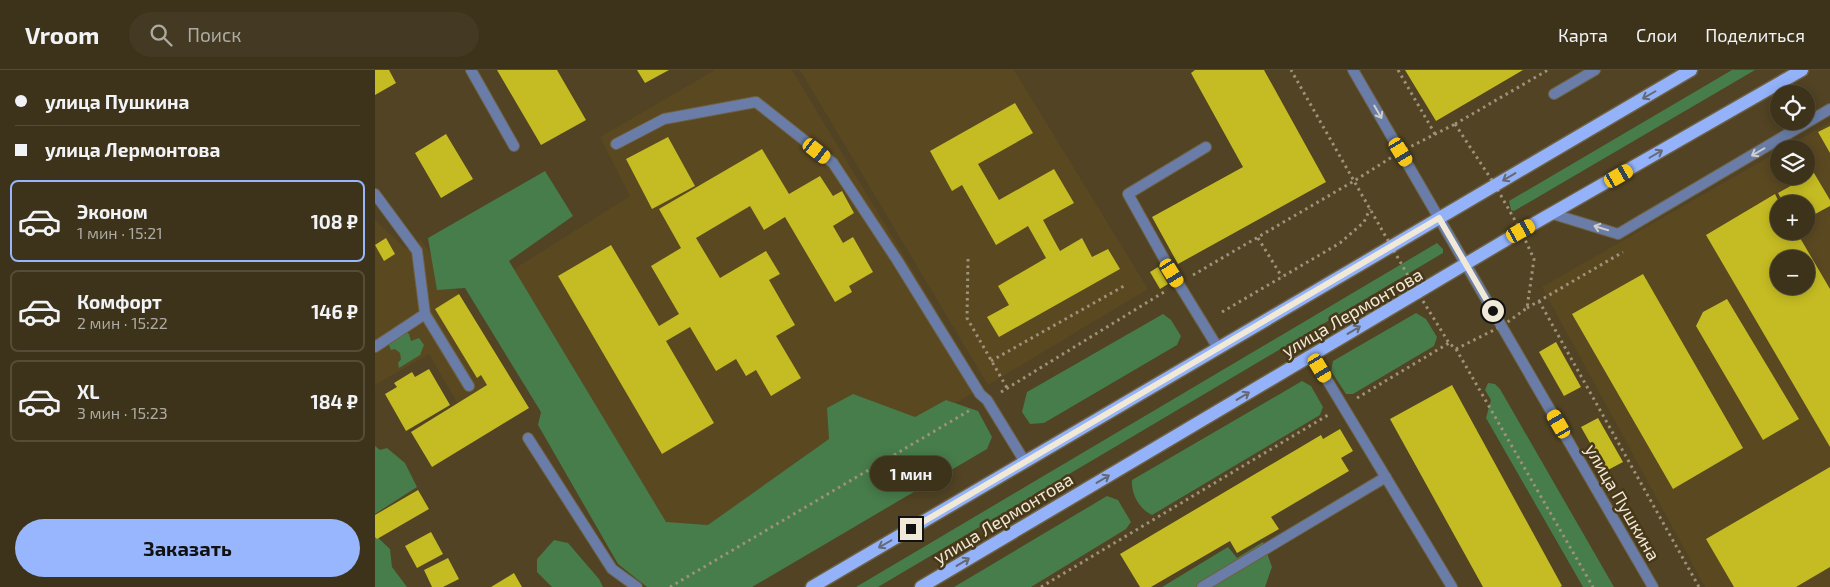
<!DOCTYPE html>
<html lang="ru">
<meta charset="utf-8">
<style>
body{margin:0;font-family:"Exo 2",sans-serif;background:#443a23;color:#f1f3f6;height:100vh;display:flex;flex-direction:column;font-size:19px;white-space:nowrap}
*{box-sizing:border-box;margin:0}
p{font-size:16px;color:#adaaa2}
.icon{flex:none;width:28px;height:28px;fill:none;stroke:currentColor;stroke-width:2;stroke-linecap:round;stroke-linejoin:round}
.map{position:relative;flex:1;overflow:hidden}
.panel{display:flex;flex-direction:column;background:#3d321a;width:375px}
.panel>*{flex:none}
.banner{display:grid;align-content:center;height:110px;padding:0 15px;background:#3d321a}
.tools{position:absolute;left:1395px;top:15px;display:grid;gap:10px}
.tools a{display:grid;place-items:center;width:45px;height:45px;border-radius:50%;background:#3d321a;box-shadow:0 2px 12px #0003,0 0 0 1px #564d39;font-size:25px}
.end{position:absolute;width:22px;height:22px;margin:-11px;border:6px solid #f1e9d7;background:#111;box-shadow:0 0 0 2px #111}
.from{border-radius:50%}
.bubble{position:absolute;height:35px;border-radius:18px;background:#3d321a;box-shadow:0 2px 12px #0003,0 0 0 1px #564d39;font-size:16px;font-weight:700;line-height:35px;text-align:center}
.car{position:absolute;width:15px;height:30px;margin:-15px -8px;border-radius:6px;box-shadow:0 0 4px 1px #0007;background:linear-gradient(#f5c518 24%,#345 0 40%,#f5c518 0 76%,#345 0 86%,#f5c518 0)}
.banner b{display:flex;align-items:center;gap:18px;height:48px;font-size:19px}
.banner b+b{border-top:1px solid #564d39}
.banner i{width:12px;height:12px;background:#f1f3f6}
ul{padding:0;list-style:none}
li{display:flex;align-items:center;gap:15px;height:82px;margin:0 10px 8px;padding:0 5px;border:2px solid #564d39;border-radius:8px}
li div{flex:1}
li b{display:block;font-size:19px}
li em{font-style:normal;font-weight:700}
li.on{border-color:#97b6fd}
li>.icon{width:45px;height:45px;stroke-width:1.5}
.button{display:flex;gap:10px;margin-top:auto;padding:10px 15px}
.button a{flex:1;height:58px;border-radius:30px;background:#97b6fd;color:#111;font-size:20px;font-weight:700;line-height:58px;text-align:center}
header{display:flex;align-items:center;gap:30px;box-sizing:border-box;height:70px;padding:0 25px;background:#3d321a;border-bottom:1px solid #564d39}
header strong{font-size:24px}
nav{display:flex;gap:28px;margin-inline-start:auto;font-size:18px}
.search{width:350px;height:45px;background:#443a23;display:flex;align-items:center;gap:12px;box-sizing:border-box;padding:0 18px;border-radius:28px;color:#adaaa2;font-size:19px}
main{display:flex;flex:1;min-height:0}
.map>svg:first-child{display:block}
.built{fill:#5a4821;fill-rule:evenodd}
.green{fill:#477c4b}
.building{fill:#c5bc23;fill-rule:evenodd}
.lines{fill:none;stroke-linecap:round;stroke-linejoin:round}
.service-casing{stroke:#6e6143;stroke-width:12}
.minor-casing{stroke:#6e6143;stroke-width:12}
.tertiary-casing{stroke:#6e6143;stroke-width:12}
.primary-casing{stroke:#6e6143;stroke-width:15}
.path{stroke:#9e9279;stroke-width:3;stroke-dasharray:2.5 4;stroke-linecap:butt}
.service{stroke:#697da8;stroke-width:10}
.minor{stroke:#697da8;stroke-width:10}
.tertiary{stroke:#697da8;stroke-width:10}
.primary{stroke:#93b2f9;stroke-width:12}
.oneway{stroke:#656973}
.oneway2{stroke:#cfcecb}
.route{stroke:#f1e9d7;stroke-width:6}
.labels{text-anchor:middle;dominant-baseline:central;stroke-width:5;stroke-linejoin:round;paint-order:stroke}
.street-label{font-size:18px;fill:#f1e9d7;stroke:#463819}
</style>
<header>
<strong>Vroom</strong>
<div class="search"><svg class="icon" aria-label="search" viewBox="0 0 24 24"><circle cx="10" cy="10" r="6"/><path d="M15 15l6 6"/></svg>Поиск</div>
<nav><a>Карта</a><a>Слои</a><a>Поделиться</a></nav>
</header>
<main>
<section class="panel">
<div class="banner">
<b><i class="from"></i>улица Пушкина</b>
<b><i></i>улица Лермонтова</b>
</div>
<ul>
<li class="on"><svg class="icon" aria-label="car" viewBox="0 0 24 24"><path d="M5 17H2v-5l4-1 3-4h7l3 4 3 1v5h-3M9 17h6M6 11h13"/><circle cx="7" cy="17" r="2"/><circle cx="17" cy="17" r="2"/></svg><div><b>Эконом</b><p>1 мин · 15:21</p></div><em>108 ₽</em></li>
<li><svg class="icon" aria-label="car" viewBox="0 0 24 24"><path d="M5 17H2v-5l4-1 3-4h7l3 4 3 1v5h-3M9 17h6M6 11h13"/><circle cx="7" cy="17" r="2"/><circle cx="17" cy="17" r="2"/></svg><div><b>Комфорт</b><p>2 мин · 15:22</p></div><em>146 ₽</em></li>
<li><svg class="icon" aria-label="car" viewBox="0 0 24 24"><path d="M5 17H2v-5l4-1 3-4h7l3 4 3 1v5h-3M9 17h6M6 11h13"/><circle cx="7" cy="17" r="2"/><circle cx="17" cy="17" r="2"/></svg><div><b>XL</b><p>3 мин · 15:23</p></div><em>184 ₽</em></li>
</ul>
<div class="button"><a>Заказать</a></div>
</section>
<div class="map">
<svg width="1455" height="517" viewBox="0 0 1455 517">
<rect width="100%" height="100%" fill="#514323"/>
<path class="built" d="M340 0H417L608 317 288 504 115 214 255 126 225 67Z
M425 0H639L773 219 613 315Z
M1455 52V517H1330L1167 217 1404 81V106H1431V79H1408ZM1404 134H1431V161H1404ZM1404 189H1431V216H1404Z
M0 150 31 179 46 170 84 224 133 303 83 334 54 284 0 315Z"/>
<path class="green" d="M1357 0H1380L1139 141 1136 140 1134 131Z
M170 101 198 146 134 191 291 452 333 455 454 369 452 338 478 324 540 347 571 330 603 341 617 367 612 379 377 517H272L243 494 163 355 166 342 90 218 62 220 53 168Z
M1062 173 1068 179V183L503 517H481Z
M1041 243 1051 249 1062 267 1059 276 978 324H971L956 301 958 291Z
M788 244 796 250 806 266 802 275 669 353 655 354 647 342 652 322Z
M29 260 34 264 36 271 44 268 49 275 45 285 24 298 23 293 26 289 25 283 20 279 16 280 14 275 15 270Z
M927 311 936 316 948 337 945 345 777 445C764 439 756 424 757 410Z
M1113 313 1120 314 1125 319 1239 517H1208L1111 348 1116 330 1110 320Z
M0 376 5 380 12 378 30 393 42 417 0 444Z
M732 426 743 430 756 452 751 459 656 517H579Z
M0 465 15 479 17 497 32 517H0Z
M179 470 193 473 224 509 228 517H177L162 502V489Z
M888 472 897 497 890 517H787L853 477 862 488Z"/>
<path class="building" d="M0 0H14L21 13 0 25Z
M122 0H182L211 50 166 75Z
M262 0H294L270 13Z
M820 0H889L951 112 803 194 777 147 868 97 816 3Z
M1030 0H1148L1061 51Z
M640 33 658 63 603 94 624 130 679 99 699 133 668 150 685 181 707 168 717 187 733 179 745 199 624 267 612 247 634 235 623 216 671 188 653 156 621 175 587 115 577 121 555 81Z
M1455 56V83L1443 62Z
M71 64 98 109 66 128 40 83Z
M293 67 320 116 277 139 251 89Z
M387 79 414 124 445 106 458 126 467 121 479 143 458 156 468 173 478 167 498 202 474 216 477 222 460 232 410 147 389 160 375 136 321 168 345 208 391 181 405 204 394 210 420 255 401 266 426 308 396 326 381 300 371 306 361 289 341 301 315 257 291 271 339 353 287 384 183 206 236 175 284 256 304 244 276 196 306 178 284 139Z
M1439 103 1455 130V136L1431 149V134H1409L1403 123Z
M1400 124 1405 134H1404V161H1421L1455 219V377L1331 165ZM1404 189H1431V216H1404Z
M11 168 20 184 9 191 0 175Z
M783 197 793 214 785 219 775 202Z
M1268 204 1368 378 1298 419 1197 244Z
M84 224 154 338 57 397 36 362 112 315 106 305 102 308 60 239Z
M1352 229 1424 349 1388 370 1321 256 1328 242Z
M1181 272 1206 317 1189 326 1164 282Z
M54 299 75 335 31 361 10 324 22 317 19 313 37 302 40 307Z
M1077 315 1187 516 1185 517H1108L1015 349Z
M1223 348 1248 392 1231 401 1206 357Z
M965 359 978 381 966 388 974 401 896 447 904 459 862 483 855 471 776 517H765L745 484 946 365 948 369Z
M1455 397V497L1421 517H1359L1331 469Z
M43 420 54 439 2 469 0 467V445Z
M56 462 68 484 42 498 30 476Z
M73 488 84 509 68 517H57L49 500Z
M139 503 147 517H116Z"/>
<g class="lines">
<defs>
<path id="service" d="M96 0 139 76
M1179 24 1220 0
M241 74 289 49 381 32 458 93 522 190 605 324 612 330 650 392
M831 77 753 124 797 203 843 278
M0 124 42 181 50 244 94 316
M0 277 50 244
M937 285 1077 517
M153 368 237 499 262 517
M827 517 1011 407"/>
<path id="minor" d="M1178 144 1243 164 1455 39"/>
<path id="tertiary" d="M978 0 1278 517"/>
<path id="primary" d="M437 517 1316 0
M546 517 1146 161 1427 0"/>
</defs>
<use href="#service" class="service-casing"/>
<use href="#minor" class="minor-casing"/>
<use href="#tertiary" class="tertiary-casing"/>
<use href="#primary" class="primary-casing"/>
<path class="path" d="M1023 0 1060 64
M1080 54 1120 115 1146 161 1159 189 1152 238 1127 256 1081 279 1074 273 1043 223 979 111 1025 82Z
M1080 54 1173 0
M883 168 907 207
M593 189 592 248 632 318
M818 205 979 111 916 0
M1164 231 1324 517
M1152 238 1248 182
M847 242 965 173 989 152 995 139
M1081 279 1218 517
M616 291 749 216
M626 322 789 222
M982 328 1074 273
M295 517 597 339
M666 517 953 345"/>
<use href="#service" class="service"/>
<use href="#minor" class="minor"/>
<use href="#tertiary" class="tertiary"/>
<use href="#primary" class="primary"/>
</g>
<defs><path id="oneway-shaft" d="M-6 0H5M1.5-3L5.5 0L1.5 3" fill="none" stroke-width="1.6" stroke-linecap="round" stroke-linejoin="round" transform="scale(1.25)"/></defs>
<g class="oneway">
<use href="#oneway-shaft" transform="translate(1274 25) rotate(150)"/>
<use href="#oneway-shaft" transform="translate(1281 84) rotate(-30)"/>
<use href="#oneway-shaft" transform="translate(1134 107) rotate(149)"/>
<use href="#oneway-shaft" transform="translate(979 260) rotate(-31)"/>
<use href="#oneway-shaft" transform="translate(868 326) rotate(-31)"/>
<use href="#oneway-shaft" transform="translate(728 409) rotate(-31)"/>
<use href="#oneway-shaft" transform="translate(510 474) rotate(150)"/>
<use href="#oneway-shaft" transform="translate(588 492) rotate(-31)"/>
</g>
<g class="oneway2">
<use href="#oneway-shaft" transform="translate(1003 42) rotate(60)"/>
<use href="#oneway-shaft" transform="translate(1383 82) rotate(150)"/>
<use href="#oneway-shaft" transform="translate(1226 158) rotate(-163)"/>
</g>
<g class="lines">
<path class="route" d="M536 459 1064 148 1118 241"/>
</g>
<g class="labels">
<g class="street-label">
<text transform="translate(977 242) rotate(-30)">улица Лермонтова</text>
<text transform="translate(1248 432) rotate(60)">улица Пушкина</text>
<text transform="translate(628 448) rotate(-31)">улица Лермонтова</text>
</g>
</g>
</svg>
<div class="tools">
<a><svg class="icon" aria-label="locate" viewBox="0 0 24 24"><circle cx="12" cy="12" r="6"/><path d="M12 2v4M12 18v4M2 12h4M18 12h4"/></svg></a>
<a><svg class="icon" aria-label="layers" viewBox="0 0 24 24"><path d="M12 4l9 5-9 5-9-5zM3 14l9 5 9-5"/></svg></a>
<a>+</a>
<a>−</a>
</div>
<i class="end from" style="left:1118px;top:241px"></i>
<i class="end" style="left:536px;top:459px"></i>
<div class="bubble" style="left:495px;top:386px;width:82px">1 мин</div>
<i class="car" style="left:442px;top:81px;rotate:128deg"></i>
<i class="car" style="left:1026px;top:82px;rotate:149deg"></i>
<i class="car" style="left:1244px;top:106px;rotate:60deg"></i>
<i class="car" style="left:1146px;top:161px;rotate:61deg"></i>
<i class="car" style="left:797px;top:203px;rotate:148deg"></i>
<i class="car" style="left:945px;top:298px;rotate:149deg"></i>
<i class="car" style="left:1184px;top:354px;rotate:330deg"></i>
</div>
</main>
